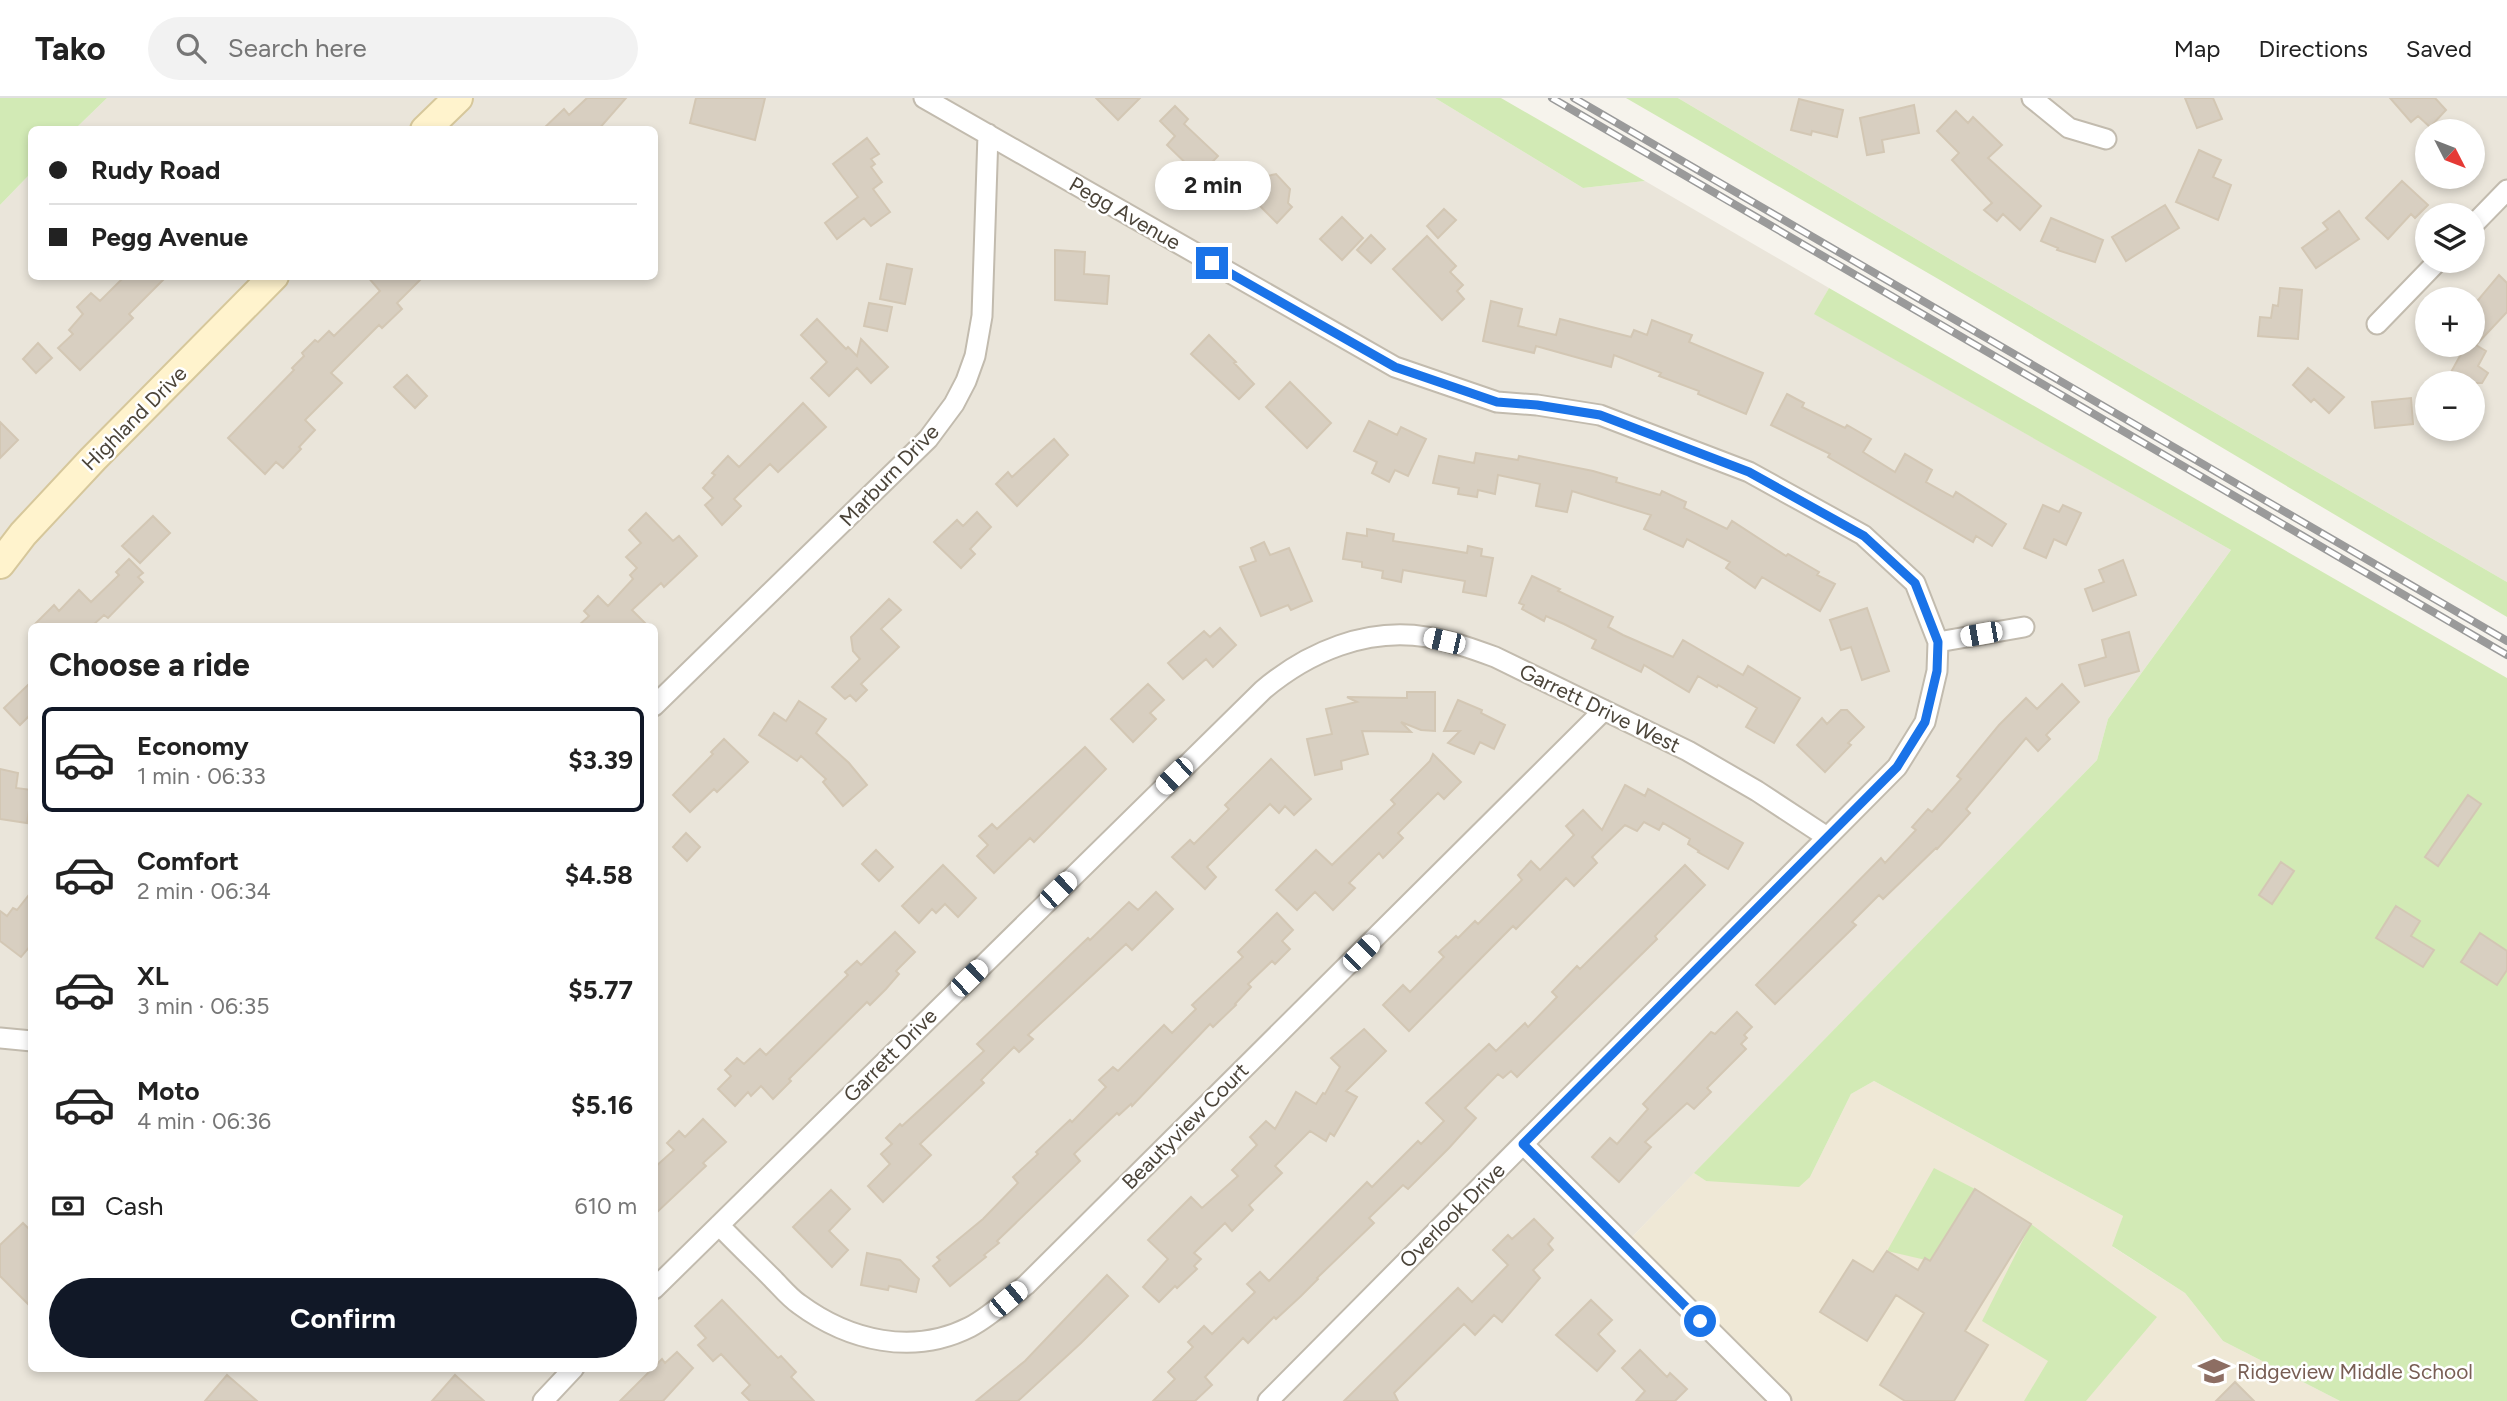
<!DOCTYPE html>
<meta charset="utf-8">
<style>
body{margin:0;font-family:Figtree,sans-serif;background:#f2f2f2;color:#222;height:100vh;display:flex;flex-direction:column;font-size:26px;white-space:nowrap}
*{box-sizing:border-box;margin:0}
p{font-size:23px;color:#767676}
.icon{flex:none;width:38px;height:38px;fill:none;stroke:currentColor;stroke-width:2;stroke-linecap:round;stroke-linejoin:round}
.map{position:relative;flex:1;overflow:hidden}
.details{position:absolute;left:28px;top:525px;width:630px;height:749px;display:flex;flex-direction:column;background:#fff;border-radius:10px;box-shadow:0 4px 10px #0003}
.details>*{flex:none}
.guide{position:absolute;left:28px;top:28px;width:630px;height:154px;border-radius:10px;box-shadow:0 4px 10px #0003;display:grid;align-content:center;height:154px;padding:0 21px;background:#fff}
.needle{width:46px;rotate:132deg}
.fabs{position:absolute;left:2415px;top:21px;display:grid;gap:14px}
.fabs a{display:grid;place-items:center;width:70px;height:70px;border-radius:50%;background:#fff;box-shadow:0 4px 10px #0003;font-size:35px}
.end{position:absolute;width:32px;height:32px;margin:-16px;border:9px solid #1a73e8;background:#fff;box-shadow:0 0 0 4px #fff}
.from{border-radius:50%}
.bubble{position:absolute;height:49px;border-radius:24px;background:#fff;box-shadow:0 4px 10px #0003;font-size:23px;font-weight:700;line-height:49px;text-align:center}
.car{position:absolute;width:21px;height:42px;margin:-21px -10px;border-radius:9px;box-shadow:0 0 5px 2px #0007;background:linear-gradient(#fff 24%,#345 0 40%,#fff 0 76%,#345 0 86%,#fff 0)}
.guide b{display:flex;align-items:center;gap:24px;height:66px;font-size:26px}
.guide b+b{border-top:2px solid #e0e0e0}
.guide i{width:18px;height:18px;background:#222}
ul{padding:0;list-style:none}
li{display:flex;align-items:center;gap:21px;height:105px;margin:0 14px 10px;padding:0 7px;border:4px solid transparent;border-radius:10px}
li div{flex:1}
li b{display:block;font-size:26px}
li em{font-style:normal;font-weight:700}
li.on{border-color:#111827}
li>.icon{width:63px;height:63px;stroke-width:1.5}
h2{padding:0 21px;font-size:32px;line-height:84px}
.pay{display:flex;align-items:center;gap:18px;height:77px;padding:0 21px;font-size:26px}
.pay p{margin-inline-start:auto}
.action{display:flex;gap:14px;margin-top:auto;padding:14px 21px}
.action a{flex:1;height:80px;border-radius:42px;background:#111827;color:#fff;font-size:28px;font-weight:700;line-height:80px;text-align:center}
header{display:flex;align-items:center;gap:42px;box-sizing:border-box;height:98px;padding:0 35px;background:#fff;border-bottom:2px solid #e0e0e0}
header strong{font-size:33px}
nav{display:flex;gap:38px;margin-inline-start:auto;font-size:24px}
.search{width:490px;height:63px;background:#f2f2f2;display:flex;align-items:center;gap:18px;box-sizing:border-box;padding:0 24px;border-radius:38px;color:#767676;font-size:26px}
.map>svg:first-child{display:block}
.residential{fill:#eae5da;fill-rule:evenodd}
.education{fill:#efe8d6}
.green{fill:#d2eab5}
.building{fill:#d8cfc1;stroke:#d3c7b4;stroke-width:2}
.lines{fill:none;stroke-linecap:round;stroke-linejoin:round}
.street-casing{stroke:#c2bbae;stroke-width:23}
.secondary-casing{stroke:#d6c79b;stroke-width:32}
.street{stroke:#fff;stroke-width:19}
.secondary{stroke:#fff3cd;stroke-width:28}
.rail-casing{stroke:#9a9a9a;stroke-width:8}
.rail{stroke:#fff;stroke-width:5;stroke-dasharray:16;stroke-linecap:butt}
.route{stroke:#1a73e8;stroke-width:9}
.labels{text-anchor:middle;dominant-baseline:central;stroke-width:5;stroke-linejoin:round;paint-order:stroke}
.street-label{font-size:21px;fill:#4b4439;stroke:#fff}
.education-label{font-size:21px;fill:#785e54;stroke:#fff;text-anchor:start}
</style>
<header>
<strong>Tako</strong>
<div class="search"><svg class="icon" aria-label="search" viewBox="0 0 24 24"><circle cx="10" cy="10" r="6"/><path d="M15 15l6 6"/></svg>Search here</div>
<nav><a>Map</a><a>Directions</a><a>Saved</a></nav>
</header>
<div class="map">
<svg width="2507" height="1303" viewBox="0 0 2507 1303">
<rect width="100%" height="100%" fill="#f6f3ec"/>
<path class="residential" d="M107 0H1435L1583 90 1645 83 1829 190 1815 216 2231 452 2108 621 2097 662 1632 1139 1794 1303H0V107L31 75 32 178H654V32L75 31ZM32 528H654V1270H32Z
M1678 0H2507V484L1955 164ZM2427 33H2473V79H2427ZM2427 117H2473V163H2427ZM2427 201H2473V247H2427ZM2427 285H2473V331H2427Z"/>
<path class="education" d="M1874 983 2123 1118 2113 1149 2185 1195 2223 1243 2340 1303H1794L1632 1139 1694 1075 1706 1083 1810 1079 1851 996Z"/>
<path class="green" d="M0 0H107L75 31 32 32 31 75 0 107Z
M1435 0H1501L1645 83 1583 90Z
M1626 0H1678L1955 164 2507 484V519L1940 182Z
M1829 190 2507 580V1303H2340L2223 1243 2185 1195 2112 1148 2123 1118 1874 983 1851 996 1810 1079 1799 1089 1706 1083 1694 1075 2097 662 2108 621 2231 452 1814 216Z
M1934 1070 1975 1091 1930 1163 1887 1153Z
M2031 1126 2157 1219 2086 1303H2024L2048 1263 1982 1223Z"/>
<path class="building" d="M587 0H626L598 32H542L564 11 569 17Z
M696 0H765L755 42 690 25Z
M1096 0H1140L1118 22Z
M2185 0H2213L2222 21 2197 30Z
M2390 0H2435L2446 12 2430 29 2418 18 2411 24Z
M1799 1 1843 12 1837 39 1812 33 1811 37 1791 32Z
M1914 7 1919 35 1882 42 1884 54 1867 57 1860 20Z
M1175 8 1188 21 1184 26 1218 58 1199 78 1167 47 1175 38 1160 23Z
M1956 13 1968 25 1973 19 2002 47 1988 60 2041 108 2020 132 2003 116 1997 123 1984 112 1992 105 1952 62 1959 55 1937 33Z
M867 40 879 56 871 61 875 66 871 69 882 84 873 91 890 114 871 128 864 120 837 141 825 125 858 99 833 66Z
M2199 52 2221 62 2213 79 2231 87 2218 122 2176 104Z
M1256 71 1263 79 1276 76 1290 91 1288 105 1292 109 1277 125 1240 88Z
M2402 83 2428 107 2415 120 2411 116 2388 141 2366 120Z
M2165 107 2179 130 2126 163 2112 139Z
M1444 111 1456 122 1438 140 1427 128Z
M2339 113 2359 141 2316 170 2302 150 2328 131 2323 125Z
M1342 119 1363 140 1342 162 1320 141Z
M2051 120 2103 142 2095 164 2057 152 2058 150 2041 143Z
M1371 137 1385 151 1371 165 1357 152Z
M1427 138 1456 168 1450 174 1463 187 1457 193 1464 201 1442 222 1393 171Z
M1055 152 1085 154 1084 176 1109 178 1107 206 1055 202Z
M887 166 912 171 905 206 880 201Z
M2499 177 2507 185V214L2476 247 2486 253 2478 268 2488 275 2482 285H2445L2466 247H2473V208Z
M125 178H167L129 216 133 220 80 272 58 250 73 236 69 232 83 216 77 209 91 195 100 203Z
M367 178H424L397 205 402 211 382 230 379 227 331 275 342 285 305 322 315 332 299 349 301 351 283 370 276 364 265 376 228 340 294 272 292 270 304 258 302 255 315 242 318 244 329 233 334 238 380 193Z
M2280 190 2302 192 2298 241 2258 238 2260 219 2271 220 2273 207 2278 208Z
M1491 203 1522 211 1518 228 1556 237 1560 221 1631 239 1634 232 1647 237 1652 222 1692 237 1689 244 1763 275 1746 316 1698 296 1699 293 1659 278 1661 275 1614 257 1611 269 1536 248 1534 255 1483 243Z
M869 205 892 209 887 233 864 228Z
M817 221 846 251 848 249 857 258 861 241 888 269 871 285 857 270 829 298 811 280 827 264 801 237Z
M1209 237 1236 264 1234 265 1254 286 1239 301 1191 256Z
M38 245 52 260 36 275 23 261Z
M2308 270 2344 299 2329 315 2314 301 2311 304 2293 287Z
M407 277 427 298 415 310 394 289Z
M1290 284 1331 325 1307 350 1266 309Z
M1787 296 1804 305 1802 309 1845 330 1847 327 1871 341 1863 354 1895 374 1905 356 1932 372 1926 384 1953 399 1956 394 2006 426 1992 448 1976 438 1973 444 1828 359 1830 356 1771 327Z
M2411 300 2413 326 2375 330 2372 304Z
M803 305 826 329 778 374 770 366 734 401 741 408 722 427 705 407 713 400 703 390 715 377 712 375 728 358 739 369Z
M1369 323 1397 337 1401 329 1426 341 1408 378 1395 372 1389 384 1372 375 1377 364 1354 353Z
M0 324 18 342 0 360Z
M1054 341 1068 357 1017 408 996 386 1008 374 1012 379Z
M1476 355 1518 362 1519 358 1593 373 1617 380 1616 384 1660 397 1662 393 1686 404 1684 410 1727 431 1732 423 1786 458 1788 456 1819 474 1817 477 1835 486 1820 513 1762 479 1755 490 1726 470 1730 464 1687 441 1683 449 1644 431 1651 417 1572 393 1567 414 1536 408 1540 386 1498 377 1495 396 1478 392 1477 399 1458 396 1459 390 1433 385 1439 358 1474 365Z
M2043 407 2059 414 2063 407 2081 415 2066 447 2054 441 2046 460 2024 450Z
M977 414 991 429 970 451 975 456 961 470 934 444 957 422 963 428Z
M646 415 673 443 679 438 697 458 664 489 661 485 632 512 648 528H578L589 518 584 513 598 498 608 508 633 481 630 477 637 470 626 459 641 445 629 432Z
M153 418 170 435 140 465 122 448Z
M1367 431 1394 436 1393 443 1432 449 1467 455 1468 448 1482 451 1481 458 1493 460 1486 498 1463 494 1465 483 1403 472 1401 484 1382 480 1383 473 1362 469V464L1343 461 1347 435 1367 438Z
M1264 444 1270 457 1289 450 1312 503 1291 512 1288 507 1261 518 1240 469 1256 463 1251 450Z
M129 461 143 475 138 479 143 484 108 520 104 517 92 528H33L54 507 59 513 79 492 91 504 119 477 116 474Z
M2123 462 2136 497 2093 513 2085 491 2104 484 2099 472Z
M1532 478 1560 491 1558 493 1613 519 1608 529 1623 537 1673 559 1683 542 1743 577 1748 568 1800 600 1774 645 1746 629 1757 610 1718 587 1717 589 1698 578 1689 594 1644 567 1641 574 1592 550 1596 542 1564 526 1546 518 1544 523 1522 511 1524 507 1519 505Z
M889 501 901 512 881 531 899 549 861 586 867 592 856 603 850 597 845 601 832 589 860 561 853 553 851 539Z
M1867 510 1889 573 1862 582 1851 549 1841 552 1830 522Z
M1220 530 1236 547 1213 569 1206 561 1183 581 1168 565 1204 533 1210 539Z
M2129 534 2139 573 2085 588 2079 567 2106 559 2102 542Z
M32 583V615L20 627 4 610Z
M1148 586 1164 602 1150 615 1156 621 1133 644 1111 621Z
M2062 586 2079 604 2046 637 2050 641 2038 653 2026 640 1966 711 1970 715 1937 751 1936 750 1883 801 1879 797 1852 824 1856 827 1775 906 1756 887 1881 760 1885 765 1916 732 1912 729 1928 711 1932 714 1961 681 1957 678 1999 627 2026 600 2037 611Z
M1407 594H1435V633L1421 632 1401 624 1411 634 1362 633 1368 656 1341 663 1342 671 1315 677 1307 641 1332 636 1326 611 1357 604 1347 599 1407 600Z
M1458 602 1482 612 1481 615 1505 627 1494 651 1480 644 1474 656 1448 645 1460 633H1444Z
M799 603 826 621 816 635 849 665 867 687 843 708 823 684 826 681 801 658 797 663 759 637 774 615 786 623Z
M1841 612H1847L1864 629 1848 645 1851 647 1825 674 1797 647 1822 620 1827 626Z
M724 641 748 664 717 694 714 691 690 714 673 697 713 656 711 654Z
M1085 649 1106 671 1034 744 1030 740 994 775 977 758 988 747 979 738 992 726 997 731Z
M1433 656 1461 684 1444 701 1438 695 1398 735 1403 740 1383 760 1379 755 1349 785 1355 790 1333 812 1315 794 1297 812 1276 792 1316 752 1332 767 1395 706 1391 702 1430 663Z
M1271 661 1311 701 1294 717 1285 708 1279 715 1270 706 1207 769 1216 779 1205 791 1172 759 1190 742 1194 746 1229 711 1225 707Z
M0 671 18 675 16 690 32 692 27 725 0 721Z
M1625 687 1645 698 1648 691 1743 745 1728 771 1698 754 1699 753 1688 746 1690 741 1663 725 1659 732 1644 724 1637 733 1625 727 1592 759 1597 765 1574 788 1566 780 1516 831 1513 828 1409 933 1383 907 1403 887 1410 894 1444 859 1439 854 1456 838 1458 840 1475 823 1478 826 1522 782 1518 777 1531 763 1540 772 1574 737 1566 728 1583 712 1602 732Z
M2468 697 2481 706 2438 768 2425 759Z
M686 735 700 749 687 763 673 749Z
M876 752 893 769 879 783 862 766Z
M2281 764 2294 773 2272 806 2259 797Z
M943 767 976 800 958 819 945 806 936 815 932 811 919 825 902 808Z
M1685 767 1705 787 1655 838 1657 841 1517 979 1511 973 1503 980 1498 976 1465 1010 1476 1020 1449 1050 1408 1091 1403 1087 1369 1120 1374 1125 1317 1180 1318 1181 1301 1198 1276 1221 1274 1219 1248 1245 1243 1240 1205 1279 1212 1287 1195 1303H1153L1175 1281 1168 1274 1193 1249 1188 1244 1204 1228 1212 1236 1255 1194 1247 1186 1260 1174 1269 1183 1367 1084 1372 1089 1418 1043 1421 1046 1444 1023 1426 1005 1489 946 1496 953 1525 925 1528 929 1557 899 1552 894 1577 868 1580 871Z
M32 793V846L21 859 0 843V813L7 818 13 810 17 812Z
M1156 794 1173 811 1132 852 1126 846 1028 937 1033 941 1019 954 1014 949 981 982 984 985 920 1046 931 1057 883 1104 868 1088 890 1066 881 1056 892 1046 886 1040 900 1026 902 1028 984 953 977 946 1088 840 1090 842 1129 804 1138 812Z
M2396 808 2420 823 2411 838 2434 852 2423 869 2376 840Z
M1277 815 1293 832 1282 843 1290 851 1275 866 1272 863 1248 886 1251 889 1235 906 1236 907 1213 929 1210 926 1132 1008 1131 1006 1119 1017 1117 1015 1074 1056 1080 1063 997 1143 999 1145 984 1157 986 1159 950 1188 933 1168 940 1162 937 1159 983 1121 1018 1085 1013 1079 1038 1056 1036 1054 1070 1022 1072 1024 1106 989 1099 982 1113 969 1118 973 1164 927 1172 935 1196 911 1192 907 1243 859 1238 854Z
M895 834 915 854 896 873 899 876 886 891 870 907 867 904 789 981 791 983 773 1001 761 988 751 998 748 994 735 1008 718 991 731 978 725 972 737 960 744 966 760 951 766 957 848 877 845 874 857 863 861 867Z
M2480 835 2507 853V872L2497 887 2461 864Z
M1737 914 1752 929 1744 937 1747 940 1741 946 1746 951 1707 990 1711 994 1694 1011 1687 1005 1645 1044 1651 1049 1619 1084 1592 1059 1610 1040 1617 1046 1648 1011 1643 1006 1711 934 1715 936Z
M1364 931 1386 953 1346 993 1357 999 1334 1038 1330 1035 1326 1043 1310 1033 1275 1068 1282 1075 1249 1107 1253 1112 1232 1133 1225 1125 1194 1155 1201 1161 1194 1168 1197 1171 1177 1190 1175 1188 1159 1204 1143 1189 1168 1161 1148 1142 1191 1099 1202 1110 1238 1078 1232 1072 1257 1047 1250 1039 1266 1023 1275 1031 1296 994 1316 1006 1323 995 1325 996 1340 969 1331 960Z
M703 1021 726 1044 703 1065 706 1068 654 1117V1070L674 1052 667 1045 679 1033 685 1039Z
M1975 1091 2031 1126 1965 1233 1988 1247 1954 1303H1905L1880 1287 1924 1215 1896 1197 1867 1243 1820 1214 1853 1162 1873 1174 1887 1153 1918 1172 1925 1160 1930 1163Z
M831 1092 850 1111 829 1133 848 1152 832 1169 793 1129Z
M1534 1121 1553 1140 1548 1146 1553 1152 1533 1172 1540 1180 1502 1224 1494 1217 1475 1237 1464 1226 1394 1295 1398 1303H1344L1458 1190 1472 1204 1508 1167 1493 1152 1508 1137 1512 1141Z
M23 1125 32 1134V1210L0 1178V1147Z
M867 1155 900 1162 919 1181 916 1194 889 1188 888 1192 861 1187Z
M1107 1177 1128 1198 1081 1245 1018 1303H976L1025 1263Z
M722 1202 778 1260 781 1258 796 1274 791 1279 814 1303H750L742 1295 750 1287 721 1256 713 1263 698 1247 706 1240 695 1228Z
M1591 1202 1612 1222 1598 1236 1615 1253 1597 1273 1556 1237Z
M1640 1252 1667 1279 1670 1275 1687 1291 1675 1303H1636L1645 1293 1622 1270Z
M677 1254 693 1270 663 1303H620L662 1261 665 1265Z
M227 1277 257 1303H205Z
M455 1277 484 1303H432Z
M2235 1284 2254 1303H2216Z"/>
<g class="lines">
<defs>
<path id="street" d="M924 0 1395 269 1497 304 1537 307 1600 317 1749 374 1863 437 1915 485 1938 544 1937 573 1925 624 1897 669 1268 1303
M2032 0 2069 30 2106 41
M2473 127 2507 92
M2377 226 2438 163
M1938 544 2024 529
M654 608 928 341 954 306 966 283 975 258 982 218 988 36
M0 940 32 943
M1523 1046 1781 1303
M719 1127C736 1145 754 1162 772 1180 781 1189 789 1199 799 1206 849 1243 913 1258 970 1229 991 1218 1008 1201 1026 1187L1604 612
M654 1191 1263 592C1308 554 1367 529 1427 539 1451 543 1473 551 1495 559L1688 653 1757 693 1827 739
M543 1303 574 1270"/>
<path id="secondary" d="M425 32 458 0
M0 466 23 436 93 361 274 178"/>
</defs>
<use href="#street" class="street-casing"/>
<use href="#secondary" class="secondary-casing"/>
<use href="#street" class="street"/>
<use href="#secondary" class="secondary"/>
<defs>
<path id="rail" d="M1552 0 2507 557
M1574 0 2507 543"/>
</defs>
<use href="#rail" class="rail-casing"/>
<use href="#rail" class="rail"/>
</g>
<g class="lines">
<path class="route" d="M1212 165 1395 269 1497 304 1537 307 1600 317 1749 374 1864 438 1915 485 1938 544 1937 573 1925 624 1897 669 1523 1046 1700 1223"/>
</g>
<defs>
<symbol id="school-bare" viewBox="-9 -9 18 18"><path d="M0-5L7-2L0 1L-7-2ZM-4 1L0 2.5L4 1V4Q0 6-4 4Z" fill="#8d6e63" stroke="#fff" stroke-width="2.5" paint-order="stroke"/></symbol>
</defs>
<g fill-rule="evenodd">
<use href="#school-bare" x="2192" y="1251" width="44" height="44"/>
</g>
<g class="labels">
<g class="street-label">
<text transform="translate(1125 115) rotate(30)">Pegg Avenue</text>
<text transform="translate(134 320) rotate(-45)">Highland Drive</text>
<text transform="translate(889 377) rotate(-46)">Marburn Drive</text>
<text transform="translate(1600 610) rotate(26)">Garrett Drive West</text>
<text transform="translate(890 957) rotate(-45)">Garrett Drive</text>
<text transform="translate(1185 1028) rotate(-45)">Beautyview Court</text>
<text transform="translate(1452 1117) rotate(-45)">Overlook Drive</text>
</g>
<g class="education-label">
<text x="2237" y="1273">Ridgeview Middle School</text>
</g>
</g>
</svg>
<div class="fabs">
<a><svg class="needle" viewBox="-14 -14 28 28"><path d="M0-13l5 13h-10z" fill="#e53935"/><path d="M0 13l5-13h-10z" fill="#767676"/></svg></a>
<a><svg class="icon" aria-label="layers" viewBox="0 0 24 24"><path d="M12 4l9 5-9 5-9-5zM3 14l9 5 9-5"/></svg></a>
<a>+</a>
<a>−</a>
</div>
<i class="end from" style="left:1700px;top:1223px"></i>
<i class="end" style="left:1212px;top:165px"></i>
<div class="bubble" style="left:1155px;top:63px;width:116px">2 min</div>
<i class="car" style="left:1981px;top:536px;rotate:260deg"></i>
<i class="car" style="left:1444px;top:543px;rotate:283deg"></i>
<i class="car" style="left:1174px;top:678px;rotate:226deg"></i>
<i class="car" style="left:1058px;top:792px;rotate:46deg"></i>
<i class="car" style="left:1361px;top:855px;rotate:45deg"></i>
<i class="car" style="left:969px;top:880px;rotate:46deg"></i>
<i class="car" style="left:1008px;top:1201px;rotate:50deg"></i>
<div class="guide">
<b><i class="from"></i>Rudy Road</b>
<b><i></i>Pegg Avenue</b>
</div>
<section class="details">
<h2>Choose a ride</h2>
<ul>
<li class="on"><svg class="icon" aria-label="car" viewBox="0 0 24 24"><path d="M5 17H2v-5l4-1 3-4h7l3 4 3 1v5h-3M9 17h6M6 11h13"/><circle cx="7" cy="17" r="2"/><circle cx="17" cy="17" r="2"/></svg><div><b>Economy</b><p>1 min · 06:33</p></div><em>$3.39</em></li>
<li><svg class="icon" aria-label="car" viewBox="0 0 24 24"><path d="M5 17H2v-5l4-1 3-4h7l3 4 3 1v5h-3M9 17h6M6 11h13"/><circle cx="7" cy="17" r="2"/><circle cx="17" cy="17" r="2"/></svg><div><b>Comfort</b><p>2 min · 06:34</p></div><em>$4.58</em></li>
<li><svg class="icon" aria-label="car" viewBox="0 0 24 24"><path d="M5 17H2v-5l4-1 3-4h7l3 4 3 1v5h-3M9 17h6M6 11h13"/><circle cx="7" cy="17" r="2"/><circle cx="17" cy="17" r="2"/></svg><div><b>XL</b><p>3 min · 06:35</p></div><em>$5.77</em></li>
<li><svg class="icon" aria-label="car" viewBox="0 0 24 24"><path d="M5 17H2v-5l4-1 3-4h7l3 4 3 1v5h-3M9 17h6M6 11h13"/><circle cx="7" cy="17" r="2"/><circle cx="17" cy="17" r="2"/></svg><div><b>Moto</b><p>4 min · 06:36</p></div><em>$5.16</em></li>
</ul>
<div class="pay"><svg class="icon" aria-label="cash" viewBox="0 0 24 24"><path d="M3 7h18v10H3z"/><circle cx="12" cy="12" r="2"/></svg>Cash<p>610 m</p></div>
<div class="action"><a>Confirm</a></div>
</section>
</div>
